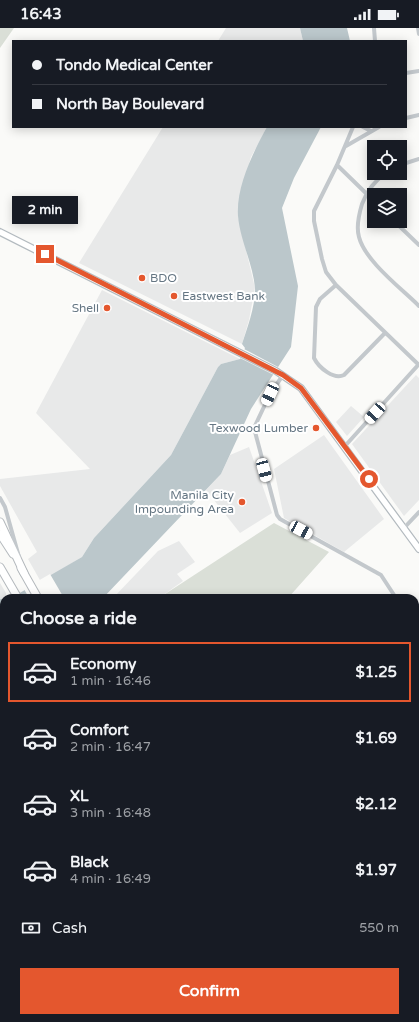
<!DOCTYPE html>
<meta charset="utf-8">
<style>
body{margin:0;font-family:"Varela Round",sans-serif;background:#20242c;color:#f1f3f6;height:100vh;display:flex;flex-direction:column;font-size:15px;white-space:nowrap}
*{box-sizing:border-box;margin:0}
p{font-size:13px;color:#9ea1a6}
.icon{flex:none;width:22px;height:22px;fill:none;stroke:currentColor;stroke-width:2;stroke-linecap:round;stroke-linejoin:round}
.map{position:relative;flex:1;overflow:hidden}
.sheet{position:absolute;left:0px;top:566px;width:419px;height:428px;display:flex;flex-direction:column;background:#171b24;border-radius:12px 12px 0 0;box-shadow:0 2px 10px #0003}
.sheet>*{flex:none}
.hud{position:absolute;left:12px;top:12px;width:395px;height:88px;border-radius:0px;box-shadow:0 2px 10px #0003;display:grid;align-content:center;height:88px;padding:0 20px;background:#171b24}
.fabs{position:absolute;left:367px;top:112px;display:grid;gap:8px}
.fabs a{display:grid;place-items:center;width:40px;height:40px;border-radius:0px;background:#171b24;box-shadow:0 2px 10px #0003;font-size:20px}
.end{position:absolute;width:18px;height:18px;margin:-9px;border:5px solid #e4572e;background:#fff;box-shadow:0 0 0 2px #fff}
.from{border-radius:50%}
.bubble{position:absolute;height:28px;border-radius:0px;background:#171b24;box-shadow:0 2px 10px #0003;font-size:13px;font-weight:800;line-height:28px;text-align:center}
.car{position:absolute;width:12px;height:24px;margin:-12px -6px;border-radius:5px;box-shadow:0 0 3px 1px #0007;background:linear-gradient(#fff 24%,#345 0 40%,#fff 0 76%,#345 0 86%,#fff 0)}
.hud b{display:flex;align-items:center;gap:14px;height:38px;font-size:15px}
.hud b+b{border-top:1px solid #363941}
.hud i{width:10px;height:10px;background:#f1f3f6}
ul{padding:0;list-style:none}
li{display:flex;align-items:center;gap:12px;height:60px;margin:0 8px 6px;padding:0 12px;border:2px solid transparent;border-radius:0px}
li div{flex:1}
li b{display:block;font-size:15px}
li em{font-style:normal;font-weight:800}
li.current{border-color:#e4572e}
li>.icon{width:36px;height:36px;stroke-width:1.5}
h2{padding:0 20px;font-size:18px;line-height:48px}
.pay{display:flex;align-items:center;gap:10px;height:44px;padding:0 20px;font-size:15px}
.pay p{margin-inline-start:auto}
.action{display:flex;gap:8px;margin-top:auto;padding:8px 20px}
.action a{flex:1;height:46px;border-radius:0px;background:#e4572e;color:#fff;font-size:16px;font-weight:800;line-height:46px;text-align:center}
.status{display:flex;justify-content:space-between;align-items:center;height:28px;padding:0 20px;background:#171b24;direction:ltr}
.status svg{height:11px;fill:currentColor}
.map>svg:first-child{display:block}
.built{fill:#e8e9e9}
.green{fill:#dadfd7}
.water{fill:#bbc7cb}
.pier{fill:#fafaf8}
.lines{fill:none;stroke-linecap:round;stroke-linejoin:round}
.secondary-casing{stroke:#b3babf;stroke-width:8}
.trunk-casing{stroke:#b4b9bd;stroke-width:9}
.motorway-casing{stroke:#b4b9bd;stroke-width:9}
.minor{stroke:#c3c8cc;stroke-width:4}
.tertiary{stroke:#c3c8cc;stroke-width:5}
.secondary{stroke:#fff;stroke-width:5.5}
.trunk{stroke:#fff;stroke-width:7}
.motorway{stroke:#fff;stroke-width:7}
.route{stroke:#e4572e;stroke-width:5}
.poi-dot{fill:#e4572e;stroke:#fff;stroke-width:1.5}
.labels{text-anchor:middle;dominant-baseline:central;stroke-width:4;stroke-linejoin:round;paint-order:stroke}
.poi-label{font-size:12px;fill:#657683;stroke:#fff;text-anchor:end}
</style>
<div class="status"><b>16:43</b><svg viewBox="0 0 49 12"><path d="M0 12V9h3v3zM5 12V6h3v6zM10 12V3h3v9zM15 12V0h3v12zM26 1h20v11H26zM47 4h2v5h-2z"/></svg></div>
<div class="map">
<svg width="419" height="994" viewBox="0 0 419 994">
<rect width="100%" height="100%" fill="#fafaf8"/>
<path class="built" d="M226 0H300L303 13H218Z
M163 99H267L251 129 241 163 238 188 255 260 249 292 242 316 79 235Z
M102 262 240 331 221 336 218 339 171 427 94 510 82 529 41 554 28 531 37 524 0 458V451L90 441 36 385Z
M416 347 419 350V472L404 488 352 416Z
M351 378 364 389 347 408 336 394Z
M324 407 384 491 344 524 284 490 274 441Z
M249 419 272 485 240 505 206 462 221 446 230 427Z
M179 513 195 534 177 546 183 553 159 570H113L158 523Z
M0 555 6 565V570H4V572L0 571Z
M0 671H4V934L0 935Z
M369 990H385L388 994H372Z"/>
<path class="green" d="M0 0H14L0 20Z
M274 495 329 524 288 570H159Z"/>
<path class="water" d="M300 0H347L350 13H303Z
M267 99H321L294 150 282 180 298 258 291 319 251 381 221 446 103 570H11L82 529 94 510 171 427 218 339 221 336 240 331 245 320 242 316C247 301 256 276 255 260 253 236 240 212 238 188 236 159 253 124 267 99Z
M0 571 4 572V632L0 635Z
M415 903 419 906V947L415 945Z
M4 934V990H238L240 994H0V935Z"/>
<path class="pier" d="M244 321 278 339 274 347 240 330Z
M50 546 64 570H29L24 561Z"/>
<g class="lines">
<defs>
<path id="secondary" d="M0 204 276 343 301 360 419 521"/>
<path id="trunk" d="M0 506 13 526
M0 539 18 570
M21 540 38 570
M254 990 256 994
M273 990 274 994"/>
<path id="motorway" d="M0 494 24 545"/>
</defs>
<use href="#secondary" class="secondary-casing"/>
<use href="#trunk" class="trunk-casing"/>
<use href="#motorway" class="motorway-casing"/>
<path class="minor" d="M374 0 375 13
M418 0 419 6
M406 45 419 43
M406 90 419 87
M353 99 337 137 314 183V193L322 231 326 244 336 257 419 337
M363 99 371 103
M346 118 379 99
M337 137 374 173
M400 137 419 131
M386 145C374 153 367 163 362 176 359 186 356 199 359 209 365 233 402 261 419 278
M394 193 419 217
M336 257 320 271 316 279 314 330C319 340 334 352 344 347L385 305
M283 347 270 366 254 400 277 487 280 491 381 547 396 570
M345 418 419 336
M0 470 5 479 19 529
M404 500 419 484
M348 570H361
M415 785 419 792
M415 841 419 839
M415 868H419"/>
<path class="tertiary" d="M419 964 416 975 419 988"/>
<use href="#secondary" class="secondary"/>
<use href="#trunk" class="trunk"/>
<use href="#motorway" class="motorway"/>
</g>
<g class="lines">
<path class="route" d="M45 226 283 347 301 360 369 451"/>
</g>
<g class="poi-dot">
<circle cx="142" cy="250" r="4"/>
<circle cx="174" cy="268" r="4"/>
<circle cx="107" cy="280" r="4"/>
<circle cx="316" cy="400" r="4"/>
<circle cx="242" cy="474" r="4"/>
</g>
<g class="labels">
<g class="poi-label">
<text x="150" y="250" text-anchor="start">BDO</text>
<text x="182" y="268" text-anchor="start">Eastwest Bank</text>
<text x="99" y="280">Shell</text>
<text x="308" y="400">Texwood Lumber</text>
<text x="234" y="467">Manila City<tspan x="234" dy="14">Impounding Area</tspan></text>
</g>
</g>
</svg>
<div class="fabs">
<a><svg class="icon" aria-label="locate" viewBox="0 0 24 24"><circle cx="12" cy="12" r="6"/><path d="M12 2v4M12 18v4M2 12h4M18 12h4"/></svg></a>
<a><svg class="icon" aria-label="layers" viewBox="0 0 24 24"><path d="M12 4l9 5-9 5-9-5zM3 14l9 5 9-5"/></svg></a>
</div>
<i class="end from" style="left:369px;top:451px"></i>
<i class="end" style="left:45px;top:226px"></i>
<div class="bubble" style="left:12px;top:168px;width:66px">2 min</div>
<i class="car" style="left:270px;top:366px;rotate:205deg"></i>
<i class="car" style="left:375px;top:385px;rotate:222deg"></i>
<i class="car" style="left:264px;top:442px;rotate:165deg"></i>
<i class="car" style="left:301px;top:502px;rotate:118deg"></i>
<div class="hud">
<b><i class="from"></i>Tondo Medical Center</b>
<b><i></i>North Bay Boulevard</b>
</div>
<section class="sheet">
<h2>Choose a ride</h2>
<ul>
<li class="current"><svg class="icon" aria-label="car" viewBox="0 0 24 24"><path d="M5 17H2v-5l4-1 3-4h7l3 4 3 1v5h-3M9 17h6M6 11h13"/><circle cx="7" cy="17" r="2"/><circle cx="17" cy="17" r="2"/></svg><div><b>Economy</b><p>1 min · 16:46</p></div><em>$1.25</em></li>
<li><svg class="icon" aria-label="car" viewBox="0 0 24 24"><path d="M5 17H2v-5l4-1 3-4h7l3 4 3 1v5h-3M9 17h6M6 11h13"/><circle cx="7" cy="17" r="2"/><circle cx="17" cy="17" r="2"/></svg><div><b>Comfort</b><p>2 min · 16:47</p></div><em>$1.69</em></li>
<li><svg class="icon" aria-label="car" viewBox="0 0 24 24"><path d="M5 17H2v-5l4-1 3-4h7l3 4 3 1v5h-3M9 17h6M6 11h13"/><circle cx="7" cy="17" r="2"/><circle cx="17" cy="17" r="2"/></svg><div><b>XL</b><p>3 min · 16:48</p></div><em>$2.12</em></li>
<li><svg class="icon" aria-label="car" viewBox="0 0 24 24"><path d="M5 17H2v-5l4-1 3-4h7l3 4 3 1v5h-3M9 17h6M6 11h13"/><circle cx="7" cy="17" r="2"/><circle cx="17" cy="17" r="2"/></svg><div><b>Black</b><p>4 min · 16:49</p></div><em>$1.97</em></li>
</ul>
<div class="pay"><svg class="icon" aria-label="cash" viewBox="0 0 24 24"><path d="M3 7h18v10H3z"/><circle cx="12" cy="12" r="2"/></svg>Cash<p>550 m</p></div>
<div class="action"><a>Confirm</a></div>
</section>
</div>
